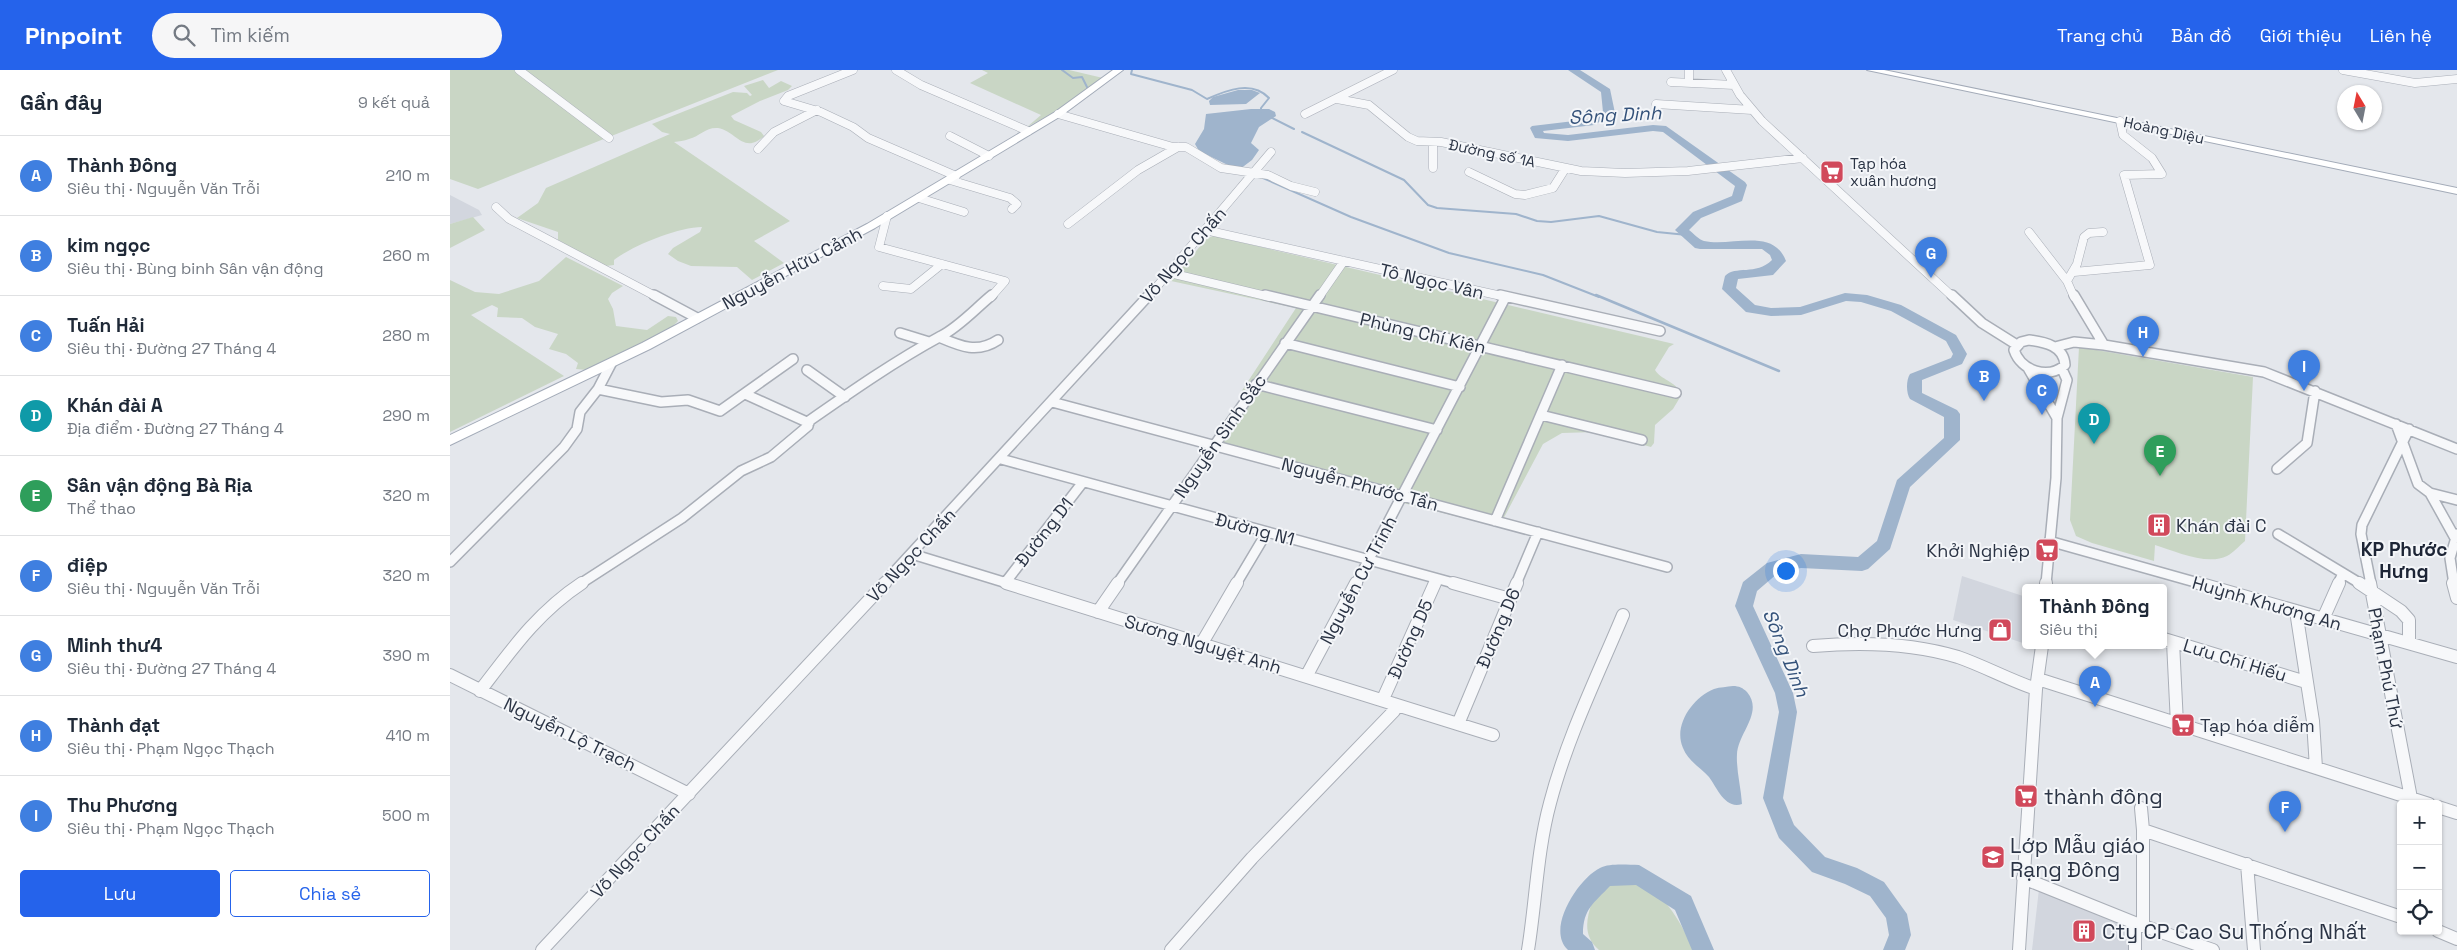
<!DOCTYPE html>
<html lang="vi">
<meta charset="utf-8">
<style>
body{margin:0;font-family:"Space Grotesk",sans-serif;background:#f6f6f7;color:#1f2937}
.controls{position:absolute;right:15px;bottom:15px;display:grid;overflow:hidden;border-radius:5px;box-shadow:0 1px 4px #0004}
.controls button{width:45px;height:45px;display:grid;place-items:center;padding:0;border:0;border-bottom:1px solid #e0e1e3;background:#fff;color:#1f2937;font:25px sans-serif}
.compass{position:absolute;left:1887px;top:15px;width:45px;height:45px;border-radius:50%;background:#fff;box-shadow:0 1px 4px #0004;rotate:350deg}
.you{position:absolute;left:1335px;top:500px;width:18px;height:18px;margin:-12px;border:4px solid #fff;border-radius:50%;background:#1a73e8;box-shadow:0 0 0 8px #1a73e833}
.badge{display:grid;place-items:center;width:32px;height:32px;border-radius:50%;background:#2563eb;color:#fff;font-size:16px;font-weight:700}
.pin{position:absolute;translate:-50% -41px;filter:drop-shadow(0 1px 2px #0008)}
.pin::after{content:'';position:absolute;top:26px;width:18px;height:15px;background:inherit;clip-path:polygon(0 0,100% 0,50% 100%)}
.popup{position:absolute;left:1572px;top:514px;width:145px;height:65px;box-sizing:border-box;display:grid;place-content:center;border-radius:5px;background:#fff;filter:drop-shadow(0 1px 4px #0005);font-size:16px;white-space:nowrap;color:#747a83}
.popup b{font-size:19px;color:#1f2937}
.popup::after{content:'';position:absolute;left:50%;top:100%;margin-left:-10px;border:10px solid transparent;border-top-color:#fff}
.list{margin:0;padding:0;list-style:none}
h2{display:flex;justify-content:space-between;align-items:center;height:65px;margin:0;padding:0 20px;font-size:21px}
h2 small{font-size:16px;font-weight:400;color:#747a83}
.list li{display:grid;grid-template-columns:32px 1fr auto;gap:15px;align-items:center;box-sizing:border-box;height:80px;padding:0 20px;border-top:1px solid #e0e1e3}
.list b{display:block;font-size:19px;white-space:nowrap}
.list p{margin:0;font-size:16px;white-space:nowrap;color:#747a83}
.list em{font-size:16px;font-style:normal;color:#747a83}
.actions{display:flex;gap:10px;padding:15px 20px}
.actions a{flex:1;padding:11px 0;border:1px solid #2563eb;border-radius:5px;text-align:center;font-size:18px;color:#2563eb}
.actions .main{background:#2563eb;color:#fff}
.icon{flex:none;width:28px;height:28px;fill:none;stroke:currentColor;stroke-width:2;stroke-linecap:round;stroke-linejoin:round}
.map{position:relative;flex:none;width:2007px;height:880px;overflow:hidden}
header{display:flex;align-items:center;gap:30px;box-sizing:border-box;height:70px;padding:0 25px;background:#2563eb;color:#fff}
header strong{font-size:24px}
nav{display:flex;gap:28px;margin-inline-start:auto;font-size:18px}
.search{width:350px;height:45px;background:#f6f6f7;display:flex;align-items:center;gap:12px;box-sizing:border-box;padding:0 18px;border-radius:28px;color:#747a83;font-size:19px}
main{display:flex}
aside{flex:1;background:#fff}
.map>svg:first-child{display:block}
.built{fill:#d2d6de}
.green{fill:#c9d6c5}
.water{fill:#9fb4cc}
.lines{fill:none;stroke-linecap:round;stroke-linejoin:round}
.stream-far1{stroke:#9fb4cc;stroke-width:2}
.stream{stroke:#9fb4cc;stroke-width:2.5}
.river{fill:#9fb4cc;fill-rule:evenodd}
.minor-far2-casing{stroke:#a9aeb7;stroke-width:9}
.minor-far1-casing{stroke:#a9aeb7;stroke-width:12}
.minor-casing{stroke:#a9aeb7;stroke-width:14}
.major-casing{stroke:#a3abb8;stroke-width:2}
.minor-far2{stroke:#f7f8fa;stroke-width:8}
.minor-far1{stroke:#f7f8fa;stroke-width:9}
.minor{stroke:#f7f8fa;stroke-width:12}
.major{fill:#fff;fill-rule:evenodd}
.labels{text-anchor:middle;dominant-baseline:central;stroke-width:4;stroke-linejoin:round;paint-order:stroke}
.far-street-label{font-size:15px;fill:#2b3445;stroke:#f4f6f9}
.far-poi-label{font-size:15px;fill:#2b3445;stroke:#f4f6f9;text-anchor:start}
.street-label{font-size:18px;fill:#2b3445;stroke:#f4f6f9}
.poi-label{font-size:18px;fill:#2b3445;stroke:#f4f6f9;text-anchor:start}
.water-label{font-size:19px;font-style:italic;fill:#34527a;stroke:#f4f6f9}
.neighbourhood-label{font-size:19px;font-weight:bold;fill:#1d2536;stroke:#f4f6f9}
.near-poi-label{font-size:21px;fill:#2b3445;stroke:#f4f6f9;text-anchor:start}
</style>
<header>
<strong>Pinpoint</strong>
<div class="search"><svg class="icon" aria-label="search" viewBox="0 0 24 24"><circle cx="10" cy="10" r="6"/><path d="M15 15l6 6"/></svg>Tìm kiếm</div>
<nav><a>Trang chủ</a><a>Bản đồ</a><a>Giới thiệu</a><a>Liên hệ</a></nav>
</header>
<main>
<aside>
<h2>Gần đây<small>9 kết quả</small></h2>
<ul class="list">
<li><span class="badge" style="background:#3f7fe0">A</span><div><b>Thành Đông</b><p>Siêu thị · Nguyễn Văn Trỗi</p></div><em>210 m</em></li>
<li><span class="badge" style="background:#3f7fe0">B</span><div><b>kim ngọc</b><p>Siêu thị · Bùng binh Sân vận động</p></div><em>260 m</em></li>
<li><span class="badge" style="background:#3f7fe0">C</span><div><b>Tuấn Hải</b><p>Siêu thị · Đường 27 Tháng 4</p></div><em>280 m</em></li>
<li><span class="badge" style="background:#0f9aa8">D</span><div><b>Khán đài A</b><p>Địa điểm · Đường 27 Tháng 4</p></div><em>290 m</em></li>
<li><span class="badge" style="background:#2e9e5b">E</span><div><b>Sân vận động Bà Rịa</b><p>Thể thao</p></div><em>320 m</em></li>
<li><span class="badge" style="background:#3f7fe0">F</span><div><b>điệp</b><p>Siêu thị · Nguyễn Văn Trỗi</p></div><em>320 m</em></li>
<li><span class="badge" style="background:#3f7fe0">G</span><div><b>Minh thư4</b><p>Siêu thị · Đường 27 Tháng 4</p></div><em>390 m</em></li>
<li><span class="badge" style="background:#3f7fe0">H</span><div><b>Thành đạt</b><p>Siêu thị · Phạm Ngọc Thạch</p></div><em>410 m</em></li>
<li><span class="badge" style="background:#3f7fe0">I</span><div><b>Thu Phương</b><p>Siêu thị · Phạm Ngọc Thạch</p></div><em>500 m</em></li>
</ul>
<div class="actions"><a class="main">Lưu</a><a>Chia sẻ</a></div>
</aside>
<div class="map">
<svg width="2007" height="880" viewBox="0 0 2007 880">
<rect width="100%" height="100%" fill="#e4e7ec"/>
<path class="built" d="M0,125L29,140L32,145L0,154Z
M1512,506L1576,527V574L1503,550Z
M1589,819L1679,854L1678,880H1582Z"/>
<path class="green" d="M0,0H328L28,119L0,109Z
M532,0H619L653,8L623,32L577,57L591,45L520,13L538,3Z
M313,10L319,18L331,11L342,16L338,20L310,31L281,46L284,50L311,62L314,66C294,85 286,61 268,58C256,57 250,66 239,69C234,71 229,71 224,72L340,151L304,171L334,193L302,210L287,197L241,196L228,191L218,184L223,178L250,162L252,157C228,157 182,176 164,190V195L156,196L108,170V162L67,148L88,133L96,118L220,64L212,62L202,54L283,22L297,23L300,26L302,25L294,16Z
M23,147L35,160L0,178V154Z
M764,166L1224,274L1219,277L1205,300C1211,310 1224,310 1232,324L1223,339L1205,355L1204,373L1201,377L1146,362L1112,363L1093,374L1049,457L953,433L944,419L772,373L804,329L789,325L846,238L721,211L757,168Z
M116,187L173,216L162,223L158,229L163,239L166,256L197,260L218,246L226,247L228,251L221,258L137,300L126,299L128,293L116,284L99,279L108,264L85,257L72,248L47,247L48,238L42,235L21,245L114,306L0,362V210L25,222L49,224L89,211Z
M1629,277L1803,307L1795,471C1789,476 1783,483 1777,486C1757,496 1725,481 1705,475L1704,491L1642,473L1626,466L1620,450Z
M1178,808C1213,817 1229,850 1244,880H1149C1133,866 1136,850 1142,832C1145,826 1146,819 1151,815C1159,809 1169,808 1178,808Z"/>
<path class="water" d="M788,20H802L810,23L796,34L760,35L759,31L763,27Z
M801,39H819L825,42L826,46L809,57L801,73L809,80L802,90L790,99L784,98L749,81L745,74L754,59L756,44Z
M1283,616C1289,616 1293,618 1297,622C1314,642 1288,663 1287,684C1286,700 1291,717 1292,734C1275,740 1266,716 1259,707C1250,697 1238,691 1233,678C1223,656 1242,628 1264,619C1270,617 1277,617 1283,616Z"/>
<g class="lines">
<path class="stream-far1" d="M612,0L623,8L632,7L639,21
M682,0L681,4L742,20L757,29C777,20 802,10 819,28L811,38V42
M820,47L844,59
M852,62L954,110L978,135L987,138L1066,144L1087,151L1101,152L1149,146L1207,162L1237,165
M813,108L901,147L999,183L1093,205L1149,227"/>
<path class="stream" d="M1146,225L1329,301"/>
<path class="river" d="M1118,0H1130L1160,19L1165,43L1144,55L1093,61L1094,63L1118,65L1203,55L1216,56L1295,112L1297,115L1292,131L1251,148L1239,160C1243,163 1249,170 1254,171C1282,177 1323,157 1336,191L1323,205L1288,209L1286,218L1305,235L1321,238L1350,237L1395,223L1417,225L1451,235L1506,265L1517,284L1512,294L1472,310V323L1507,340L1510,344V370L1460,417L1440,479L1418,499L1412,501L1351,498L1328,503L1307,521L1303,536L1343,623L1347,642L1333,728L1344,755L1375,787L1407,798L1434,812L1457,844L1461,865L1455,880H1433L1439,865L1436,848L1420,826L1395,814L1362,802L1329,768L1326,761L1313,728L1329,642L1325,623L1285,536L1293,512L1317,493L1351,484L1408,487L1427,471L1447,410L1494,368V347L1460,329C1456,323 1456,310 1460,304L1501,288L1503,284L1496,271L1441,241L1411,232L1396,231L1351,245L1321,246L1296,242L1272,219L1275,206C1285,195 1306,206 1322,190L1320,185L1312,179H1250L1245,178L1225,160L1243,142L1282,126L1285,116L1213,62L1203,61L1118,71L1085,68L1080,58L1082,56L1141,49L1153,42L1151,22Z
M1189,795L1241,826L1264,880H1242L1225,840L1186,815L1160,816C1144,833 1133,839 1133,864L1142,872L1145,880H1118C1095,859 1129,808 1150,798C1160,793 1177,795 1189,795Z"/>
<g class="minor-far2-casing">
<path id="minor-far2" d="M69,0L159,68
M403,0L338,26L334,31L371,42L403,57L418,68L506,106
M446,0L471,15L578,61
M1239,0V13
M1276,0L1290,25L1312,51L1503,227
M1893,0L1965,13L2007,9
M1221,12L1284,15
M887,29L919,35L958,67L967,71L991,72L1131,101L1175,103L1238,101L1353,88
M1206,34L1302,40
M608,44L723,77H736L771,98L818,105L841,116L865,122
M855,44L943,0
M500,66L539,86
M983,72V98
M308,79L324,62L367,40
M1019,102L1065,124L1075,125L1103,118L1115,99
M500,110L560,128L567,134L562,139
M469,128L514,142
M46,137L59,149L207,227
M437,146L429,177L555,211L541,227
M618,154L688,100L728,77
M755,160L1056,227
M1579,162L1617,211
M1624,202L1700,195L1674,105L1712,104L1702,88L1673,65L1670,51
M720,203L820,227
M433,216L461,219L492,194
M698,227L821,82
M869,227L894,191
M1624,227L1617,211L1627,194L1634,167L1639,163L1653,162"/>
</g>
<g class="minor-far1-casing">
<path id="minor-far1" d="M204,225L247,248
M815,225L1226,323
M1050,225L1210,261
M1502,225L1532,253L1567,275
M1624,225L1654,275
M450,263L479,272
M489,267C510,276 527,284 548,270
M1579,270C1595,272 1614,276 1615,295C1598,310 1571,301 1564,280L1571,272Z
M835,273L1010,317
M1605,277L1624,272L1654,275L1814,302L2007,379
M1578,298L1607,348
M357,300L395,327
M806,314L987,360
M148,319L211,332L238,330L270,341L343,289
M295,324L359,353
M602,332L1217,497
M1091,345L1192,370
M1946,354L1968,414L1980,423L2005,468
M551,389L1007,514
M1827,399L1857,373L1865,321
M1980,423L2007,430
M1045,451L1112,295
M1828,464L1911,514
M1599,471L1752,514
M462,484L560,514
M0,492L114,377L127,359L130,342L148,319L161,294
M555,513L633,412
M130,514L232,448L291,401L321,387L358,356L359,351C402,321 445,291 491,266C509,257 526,238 542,225
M433,514L699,225
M667,514L870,225
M786,514L817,462
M906,514L1055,228
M985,514L987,509
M1066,514L1088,462
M1596,514L1606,408L1607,348L1617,310L1612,299
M1888,514L1893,503
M1921,514L1911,464L1912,455L1959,359
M2004,514L2000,488L2007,464"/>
</g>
<g class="minor-casing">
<path id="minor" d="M556,513L1043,665
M1003,513L1060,529
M1748,513L2007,587
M1909,513L1951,541L1959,550V573
M1920,513L1961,728
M2003,513L2007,528
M1596,518V513
M1846,541L1863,651L1866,698
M648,542L668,513
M1873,549L1889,513
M1714,569L1856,612
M1723,572L1727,654
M752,573L787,513
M1363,576C1410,572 1462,573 1508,587C1534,596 1559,610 1586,619
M0,605L239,724
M857,605L906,513
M1588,609L1979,734
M30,621C62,579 88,542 132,513
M933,629L985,513
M1008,654L1067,513
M1988,737L2007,743
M1691,738L1693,760L1951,847
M1693,760V855
M1797,794L1804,880
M1573,808L1685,853L1763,880
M1685,853V880
M1988,861L2007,869
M92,880L435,513
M721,880L802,788L944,641
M1078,880C1086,831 1087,781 1100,733C1117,668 1147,607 1173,545
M1569,880L1586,619L1592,576"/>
</g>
<g class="major-casing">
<path id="major" d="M663,0H673L611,46L425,158L200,279L0,375V365L192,273L417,154L605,42Z
M1417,0H1434L2007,118V124Z"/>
</g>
<use href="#minor-far2" class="minor-far2"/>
<use href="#minor-far1" class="minor-far1"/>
<use href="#minor" class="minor"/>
<use href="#major" class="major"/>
</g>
<defs>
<g id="supermarket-square" transform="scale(1.25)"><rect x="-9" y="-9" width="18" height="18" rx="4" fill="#d1495b" stroke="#f4f6f9"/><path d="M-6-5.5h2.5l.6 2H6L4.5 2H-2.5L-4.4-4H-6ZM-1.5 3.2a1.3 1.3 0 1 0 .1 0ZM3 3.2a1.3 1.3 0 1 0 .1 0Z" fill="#fff"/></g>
<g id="building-square" transform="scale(1.25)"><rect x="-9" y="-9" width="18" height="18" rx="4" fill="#d1495b" stroke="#f4f6f9"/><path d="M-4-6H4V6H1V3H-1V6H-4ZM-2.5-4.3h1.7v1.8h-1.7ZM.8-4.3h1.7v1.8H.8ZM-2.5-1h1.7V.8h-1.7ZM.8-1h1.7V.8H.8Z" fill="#fff"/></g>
<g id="shop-square" transform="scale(1.25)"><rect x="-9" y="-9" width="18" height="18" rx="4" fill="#d1495b" stroke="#f4f6f9"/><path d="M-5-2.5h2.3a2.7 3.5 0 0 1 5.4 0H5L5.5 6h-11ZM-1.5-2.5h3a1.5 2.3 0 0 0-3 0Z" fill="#fff"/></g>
<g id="school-square" transform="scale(1.25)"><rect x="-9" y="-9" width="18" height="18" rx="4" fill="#d1495b" stroke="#f4f6f9"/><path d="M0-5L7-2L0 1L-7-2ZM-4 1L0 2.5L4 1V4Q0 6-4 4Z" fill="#fff"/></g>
</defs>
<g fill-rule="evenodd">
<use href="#supermarket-square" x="1382" y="102"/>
<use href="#building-square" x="1709" y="455"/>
<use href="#supermarket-square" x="1597" y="480"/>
<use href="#shop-square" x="1550" y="560"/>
<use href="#supermarket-square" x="1733" y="655"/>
<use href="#supermarket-square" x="1576" y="726"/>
<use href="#school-square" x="1543" y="787"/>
<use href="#building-square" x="1634" y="861"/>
</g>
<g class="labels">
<g class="far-street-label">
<text transform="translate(1714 60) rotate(12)">Hoàng Diệu</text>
<text transform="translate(1042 83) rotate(12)">Đường số 1A</text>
</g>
<g class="far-poi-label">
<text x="1400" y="93">Tạp hóa<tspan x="1400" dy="17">xuân hương</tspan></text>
</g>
<g class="street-label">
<text transform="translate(733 185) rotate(-49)">Võ Ngọc Chấn</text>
<text transform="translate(342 198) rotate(-28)">Nguyễn Hữu Cảnh</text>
<text transform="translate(982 211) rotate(13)">Tô Ngọc Vân</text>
<text transform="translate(973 263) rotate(13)">Phùng Chí Kiên</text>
<text transform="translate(770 366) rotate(-55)">Nguyễn Sinh Sắc</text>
<text transform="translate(910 414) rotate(15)">Nguyễn Phước Tần</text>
<text transform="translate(805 459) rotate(15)">Đường N1</text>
<text transform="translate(594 462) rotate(-52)">Đường D1</text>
<text transform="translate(461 485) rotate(-47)">Võ Ngọc Chấn</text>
<text transform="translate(908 510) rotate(-62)">Nguyễn Cư Trinh</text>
<text transform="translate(1817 533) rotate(16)">Huỳnh Khương An</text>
<text transform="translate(1048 558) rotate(-67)">Đường D6</text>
<text transform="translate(960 569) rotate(-66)">Đường D5</text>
<text transform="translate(753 574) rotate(17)">Sương Nguyệt Anh</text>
<text transform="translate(1785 590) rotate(17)">Lưu Chí Hiếu</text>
<text transform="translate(1936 598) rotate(79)">Phạm Phú Thứ</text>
<text transform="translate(120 664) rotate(26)">Nguyễn Lộ Trạch</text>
<text transform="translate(185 781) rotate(-47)">Võ Ngọc Chấn</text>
</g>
<g class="poi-label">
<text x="1726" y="455">Khán đài C</text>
<text x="1580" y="480" text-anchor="end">Khởi Nghiệp</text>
<text x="1532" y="560" text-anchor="end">Chợ Phước Hưng</text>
<text x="1750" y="655">Tạp hóa diễm</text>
</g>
<g class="water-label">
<text transform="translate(1165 45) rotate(-3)">Sông Dinh</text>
<text transform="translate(1336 583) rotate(68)">Sông Dinh</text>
</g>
<g class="neighbourhood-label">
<text x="1954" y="479">KP Phước<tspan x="1954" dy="22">Hưng</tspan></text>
</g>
<g class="near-poi-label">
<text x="1594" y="726">thành đông</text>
<text x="1560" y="775">Lớp Mẫu giáo<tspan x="1560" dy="24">Rạng Đông</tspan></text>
<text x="1652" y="861">Cty CP Cao Su Thống Nhất</text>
</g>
</g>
</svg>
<div class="controls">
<button>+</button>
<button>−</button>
<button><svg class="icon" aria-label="locate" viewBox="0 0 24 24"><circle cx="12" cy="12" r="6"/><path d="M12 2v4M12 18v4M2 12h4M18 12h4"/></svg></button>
</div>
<svg class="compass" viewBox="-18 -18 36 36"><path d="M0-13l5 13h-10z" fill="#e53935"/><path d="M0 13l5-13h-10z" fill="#747a83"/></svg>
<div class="you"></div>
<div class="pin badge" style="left:1645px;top:637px;background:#3f7fe0">A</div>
<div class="popup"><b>Thành Đông</b>Siêu thị</div>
<div class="pin badge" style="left:1534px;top:331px;background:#3f7fe0">B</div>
<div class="pin badge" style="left:1592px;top:345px;background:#3f7fe0">C</div>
<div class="pin badge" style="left:1644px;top:374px;background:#0f9aa8">D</div>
<div class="pin badge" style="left:1710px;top:406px;background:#2e9e5b">E</div>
<div class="pin badge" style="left:1835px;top:762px;background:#3f7fe0">F</div>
<div class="pin badge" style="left:1481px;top:208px;background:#3f7fe0">G</div>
<div class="pin badge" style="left:1693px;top:287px;background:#3f7fe0">H</div>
<div class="pin badge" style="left:1854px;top:321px;background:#3f7fe0">I</div>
</div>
</main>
